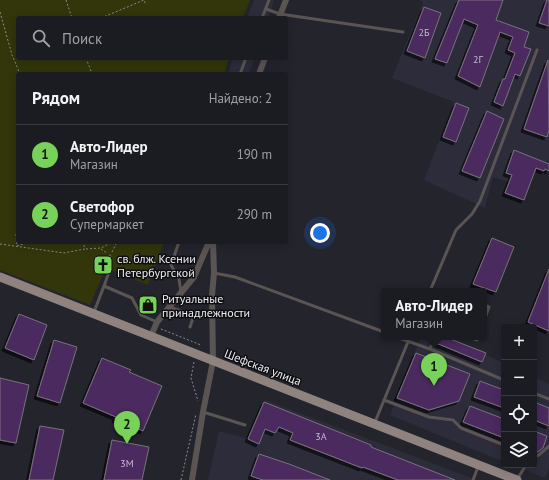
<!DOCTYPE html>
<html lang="ru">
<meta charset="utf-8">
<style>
body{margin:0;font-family:"PT Sans",sans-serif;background:#28282f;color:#f1f3f6}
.controls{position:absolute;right:12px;bottom:12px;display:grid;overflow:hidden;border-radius:4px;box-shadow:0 2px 10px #0003}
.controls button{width:36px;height:36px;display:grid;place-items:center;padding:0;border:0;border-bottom:1px solid #393940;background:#1b1b22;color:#f1f3f6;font:20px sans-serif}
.you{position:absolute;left:320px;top:233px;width:14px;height:14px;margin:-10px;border:3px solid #fff;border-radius:50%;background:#1a73e8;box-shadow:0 0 0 6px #1a73e833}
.badge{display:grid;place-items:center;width:26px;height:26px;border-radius:50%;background:#78d158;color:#111;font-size:13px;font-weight:700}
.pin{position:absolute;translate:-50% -33px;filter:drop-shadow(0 1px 2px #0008)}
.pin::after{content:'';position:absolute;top:21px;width:14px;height:12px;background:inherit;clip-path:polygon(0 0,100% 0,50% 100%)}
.popup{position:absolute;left:381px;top:288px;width:106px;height:52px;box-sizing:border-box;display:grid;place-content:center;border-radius:4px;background:#1b1b22;filter:drop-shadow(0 1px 3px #0005);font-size:13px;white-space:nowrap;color:#a0a1a5}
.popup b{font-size:15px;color:#f1f3f6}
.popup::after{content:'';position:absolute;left:50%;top:100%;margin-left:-8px;border:8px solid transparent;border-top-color:#1b1b22}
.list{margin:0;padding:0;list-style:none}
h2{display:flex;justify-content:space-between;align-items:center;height:52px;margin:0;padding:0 16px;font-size:17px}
h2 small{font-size:13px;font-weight:400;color:#a0a1a5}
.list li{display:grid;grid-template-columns:26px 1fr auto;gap:12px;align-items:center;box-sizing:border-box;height:60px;padding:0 16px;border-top:1px solid #393940}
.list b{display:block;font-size:15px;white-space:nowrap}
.list p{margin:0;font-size:13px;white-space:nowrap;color:#a0a1a5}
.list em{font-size:13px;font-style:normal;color:#a0a1a5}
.icon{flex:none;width:22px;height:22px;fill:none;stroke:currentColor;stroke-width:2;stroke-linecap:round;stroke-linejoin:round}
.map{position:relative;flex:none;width:549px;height:480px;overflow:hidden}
.search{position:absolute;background:#1b1b22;box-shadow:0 2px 10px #0003;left:16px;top:16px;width:272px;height:44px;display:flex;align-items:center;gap:10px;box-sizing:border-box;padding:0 14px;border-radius:4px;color:#a0a1a5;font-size:15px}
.panel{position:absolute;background:#1b1b22;box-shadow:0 2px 10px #0003;left:16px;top:72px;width:272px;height:172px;border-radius:4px}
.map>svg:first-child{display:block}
.built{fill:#2c2c3b}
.green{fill:#32360a}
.building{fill:#4c295e;stroke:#78727c;filter:url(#shadow)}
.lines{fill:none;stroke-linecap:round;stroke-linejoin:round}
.path{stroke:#8a8a92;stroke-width:1;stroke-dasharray:2 2;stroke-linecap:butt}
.service{stroke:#5a5553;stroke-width:3}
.minor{stroke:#5a5553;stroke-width:6}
.primary{stroke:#8e837f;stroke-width:9}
.labels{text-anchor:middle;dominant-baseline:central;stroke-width:3;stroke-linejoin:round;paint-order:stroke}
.number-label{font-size:10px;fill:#c4bbcd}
.poi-label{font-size:12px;fill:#ececf2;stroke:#0e0e12;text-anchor:start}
.street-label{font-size:12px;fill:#ececf2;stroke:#0e0e12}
</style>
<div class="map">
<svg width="549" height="480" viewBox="0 0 549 480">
<defs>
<filter id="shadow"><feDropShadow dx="-3" dy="3" stdDeviation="0" flood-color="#0009"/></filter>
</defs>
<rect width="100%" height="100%" fill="#24242d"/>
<path class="built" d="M254,0H274L268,18H247Z
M420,0H549V170L534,167L525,187L493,177L485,208L424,180L454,102L392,78L423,2Z
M233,58H254L249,74H228Z
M421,337H447L504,363V462L390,415Z
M534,377L549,384V468L545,478L513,465H534Z
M265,400L477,480H208L219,431L249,439Z"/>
<path class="green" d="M0,0H250L243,18H18V58H229L224,74H18V242H164L148,285L106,268L90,305L0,270Z"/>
<path class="building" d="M459,0H503L496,20L529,32L524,47L531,49L520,76L515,74L503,106L494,102L503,79H505L515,53L508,50L513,37L500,32L480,87L458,76L478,25L464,19L447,63L435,59Z
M547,0H549V26L539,23Z
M424,7L441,13L425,58L407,51Z
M548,60L549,130L547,137L524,129Z
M456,103L469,108L456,142L443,137Z
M487,111L504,119L480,178L462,171Z
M514,150L549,164V171L545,169L544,171L536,168L524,200L505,193L512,175L506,173Z
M492,238L514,247L496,292L473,284Z
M549,269V331L528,322Z
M19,314L47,325L34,360L5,348Z
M438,337H445L486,353L482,362L436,343Z
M54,340L77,347L60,403L37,396Z
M416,353L470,374L459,401L429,410L397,398Z
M102,358L131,370L129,372L162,386L143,431L115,419L116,417L83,403Z
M0,378L29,385L16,443L0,440Z
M480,381L504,390V408L474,397Z
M264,402L371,445V447L455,480H398L363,467L362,468L290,440L293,433L279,427L275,433L265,429L259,444L248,439Z
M534,402L549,408V426L534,420Z
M470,406L504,419V438L463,422Z
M40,426L64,430L53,480H29Z
M534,431L547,436L543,448L538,452L534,450Z
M112,440L149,447L142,480H104Z
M259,454L289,464L330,480H263L251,476Z"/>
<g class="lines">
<path class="path" d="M66,0L72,18
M0,12L12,55L20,74
M101,18L144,0L146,5
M86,58L92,74
M16,234L17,246L30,242
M0,244L64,253L85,249L83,242
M86,249L101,248L113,242
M101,249L107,253
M112,252L117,242
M161,329L201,345
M194,362L191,378L198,401
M181,480L196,414"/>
<path class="service" d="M266,9L280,14L403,32
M262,18L269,0
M240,74L246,58
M179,242L171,265L179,279L181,292
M110,256L108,275L104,286L132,298L141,315L157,322
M214,273L235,277L384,332
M430,291L456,230L472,214L480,201L537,50
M484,305L489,307L484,321
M169,307L194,315L190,327
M94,312L104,286
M213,315H227
M396,337L430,349L504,380
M469,337L477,340L478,337
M430,349L435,337
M534,393L549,399
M384,400L429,417L453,420L461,428L504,445
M203,412L245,425
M375,422L410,337
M534,456L539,455L549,446
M518,478L526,465
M473,480L478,467"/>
<path class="minor" d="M279,18L286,0
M259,74L265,58
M151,336L157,322L194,277L209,242
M192,480L203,412L213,361L212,295L214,273L213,242"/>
<path class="primary" d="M0,277L517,480"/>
</g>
<defs>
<g id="church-square" transform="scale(1)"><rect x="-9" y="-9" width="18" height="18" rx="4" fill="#78d158" stroke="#0e0e12"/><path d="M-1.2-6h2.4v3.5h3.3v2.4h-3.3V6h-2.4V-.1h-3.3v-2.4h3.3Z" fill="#111"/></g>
<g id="shop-square" transform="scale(1)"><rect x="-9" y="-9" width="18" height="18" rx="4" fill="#78d158" stroke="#0e0e12"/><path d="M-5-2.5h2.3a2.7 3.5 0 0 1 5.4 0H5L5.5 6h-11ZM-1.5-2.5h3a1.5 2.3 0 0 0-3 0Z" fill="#111"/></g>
</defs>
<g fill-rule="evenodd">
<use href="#church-square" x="103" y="265"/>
<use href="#shop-square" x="148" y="305"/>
</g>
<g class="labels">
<g class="number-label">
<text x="424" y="32">2Б</text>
<text x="478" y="59">2Г</text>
<text x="321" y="436">3А</text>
<text x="127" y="463">3М</text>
</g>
<g class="poi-label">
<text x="117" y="258">св. блж. Ксении<tspan x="117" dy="14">Петербургской</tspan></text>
<text x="162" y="298">Ритуальные<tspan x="162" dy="14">принадлежности</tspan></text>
</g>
<g class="street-label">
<text transform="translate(263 367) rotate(21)">Шефская улица</text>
</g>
</g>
</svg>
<div class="controls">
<button>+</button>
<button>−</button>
<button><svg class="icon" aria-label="locate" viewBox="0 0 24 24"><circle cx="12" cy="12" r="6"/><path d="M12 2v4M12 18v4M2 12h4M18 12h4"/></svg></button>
<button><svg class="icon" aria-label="layers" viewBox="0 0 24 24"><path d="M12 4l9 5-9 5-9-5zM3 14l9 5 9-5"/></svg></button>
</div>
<div class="you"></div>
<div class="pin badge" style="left:434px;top:386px">1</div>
<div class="popup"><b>Авто-Лидер</b>Магазин</div>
<div class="pin badge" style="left:127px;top:444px">2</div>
<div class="search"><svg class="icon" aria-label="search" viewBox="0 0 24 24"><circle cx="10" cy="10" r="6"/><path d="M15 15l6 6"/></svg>Поиск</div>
<section class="panel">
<h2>Рядом<small>Найдено: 2</small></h2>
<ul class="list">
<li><span class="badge">1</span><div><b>Авто-Лидер</b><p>Магазин</p></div><em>190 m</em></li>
<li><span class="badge">2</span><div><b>Светофор</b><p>Супермаркет</p></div><em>290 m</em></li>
</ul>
</section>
</div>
